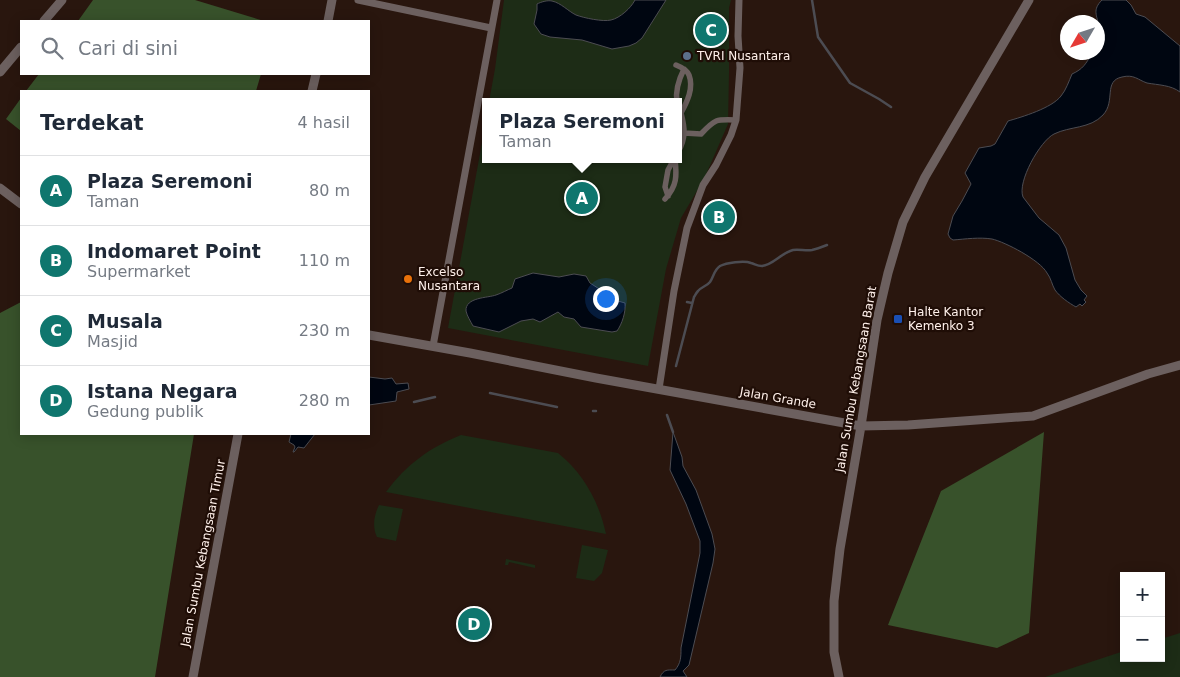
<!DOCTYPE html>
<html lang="id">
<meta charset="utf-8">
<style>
body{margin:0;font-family:"DejaVu Sans",sans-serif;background:#f2f2f3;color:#1f2937}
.controls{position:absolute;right:15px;bottom:15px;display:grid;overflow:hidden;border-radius:0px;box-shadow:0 2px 12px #0003}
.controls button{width:45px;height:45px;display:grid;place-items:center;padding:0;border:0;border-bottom:1px solid #e0e1e3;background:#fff;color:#1f2937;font:25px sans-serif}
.compass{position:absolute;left:1060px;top:15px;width:45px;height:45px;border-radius:50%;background:#fff;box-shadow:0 2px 12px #0003;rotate:231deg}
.you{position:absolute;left:605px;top:298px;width:18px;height:18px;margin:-12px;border:4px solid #fff;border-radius:50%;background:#1a73e8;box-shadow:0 0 0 8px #1a73e833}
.badge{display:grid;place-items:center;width:32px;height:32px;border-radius:50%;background:#0f766e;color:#fff;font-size:16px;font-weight:700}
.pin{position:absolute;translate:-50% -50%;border:2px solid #fff;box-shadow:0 1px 5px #0006}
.popup{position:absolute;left:482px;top:98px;width:200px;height:65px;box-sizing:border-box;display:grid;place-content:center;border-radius:0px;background:#fff;filter:drop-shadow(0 1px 4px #0005);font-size:16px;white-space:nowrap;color:#747a83}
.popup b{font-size:19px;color:#1f2937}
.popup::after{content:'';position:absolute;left:50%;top:100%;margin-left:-10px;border:10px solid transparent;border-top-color:#fff}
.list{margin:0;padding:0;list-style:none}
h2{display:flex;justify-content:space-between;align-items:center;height:65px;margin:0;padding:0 20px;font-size:21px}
h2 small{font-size:16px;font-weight:400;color:#747a83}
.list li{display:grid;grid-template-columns:32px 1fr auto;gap:15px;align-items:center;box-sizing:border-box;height:70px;padding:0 20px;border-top:1px solid #e0e1e3}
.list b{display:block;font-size:19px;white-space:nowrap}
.list p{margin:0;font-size:16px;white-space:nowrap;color:#747a83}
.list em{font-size:16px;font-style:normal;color:#747a83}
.icon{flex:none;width:28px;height:28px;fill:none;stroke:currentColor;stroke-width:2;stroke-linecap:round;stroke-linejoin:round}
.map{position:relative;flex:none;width:1180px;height:677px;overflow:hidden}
.search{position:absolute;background:#fff;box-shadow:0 2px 12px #0003;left:20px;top:20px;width:350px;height:55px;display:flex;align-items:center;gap:12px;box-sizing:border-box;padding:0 18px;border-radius:0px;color:#747a83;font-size:19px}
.panel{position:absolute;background:#fff;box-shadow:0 2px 12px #0003;left:20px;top:90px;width:350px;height:345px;border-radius:0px}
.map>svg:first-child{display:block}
.green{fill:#1d2c16}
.forest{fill:#38522b}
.water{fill:#000611;stroke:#4c4c52}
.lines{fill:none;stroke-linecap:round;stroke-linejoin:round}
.stream{stroke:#4c4c52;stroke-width:2.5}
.pedestrian{stroke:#6c605f;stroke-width:5.5}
.minor{stroke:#6c605f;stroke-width:7}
.tertiary{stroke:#6c605f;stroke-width:9}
.service-dot{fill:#5c6f8a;stroke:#1f0d06;stroke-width:2}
.food-dot{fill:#e8710a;stroke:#1f0d06;stroke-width:2}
.transit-dot{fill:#1a4fb4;stroke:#1f0d06;stroke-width:2}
.labels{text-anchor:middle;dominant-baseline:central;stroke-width:4.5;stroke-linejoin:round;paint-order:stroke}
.poi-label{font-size:12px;fill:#fff1eb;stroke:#1f0d06;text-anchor:start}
.street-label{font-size:12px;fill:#fff1eb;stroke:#1f0d06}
</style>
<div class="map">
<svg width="1180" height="677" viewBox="0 0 1180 677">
<rect width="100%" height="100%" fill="#29160e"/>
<path class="green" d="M504,0H731L729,8V73L728,124L704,179L681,218L666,269L648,366L448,328L486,121V159H678V102H489L495,69Z
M461,435L558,453C584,474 599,502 606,534L386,492C407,464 429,448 461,435Z
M379,505L403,509L396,541L377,537C372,527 374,515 379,505Z
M582,545L608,550L602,573L594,581L576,578Z
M506,559L535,565V568L509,562L508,565H505Z
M1180,633V677H1045L1124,651V658H1161V639Z"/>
<path class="forest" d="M93,0H195L264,21H78Z
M39,74H261L256,91H26Z
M21,98V131L6,119Z
M21,302V434H194L155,677H0V313Z
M1044,432L1029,633L997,648L888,625L941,491Z"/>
<path class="water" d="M635,0H666L642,38L636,43L629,46L612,49L582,40L550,37L541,34L534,24L537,10V4C541,2 547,0 552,1C561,3 568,11 576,15C584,18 603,22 611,20C620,18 631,8 635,0Z
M1102,0H1126L1131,5L1136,14L1145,17L1180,46V92C1171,85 1158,85 1147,83C1138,80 1134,74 1122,77C1103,81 1116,101 1103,115C1090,129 1070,126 1054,134C1040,141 1017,182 1023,197L1039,218L1059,235L1066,248L1075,280L1081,290L1087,296L1084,300L1086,302L1082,306L1080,304L1076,307C1069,303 1060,297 1055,290C1052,285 1051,278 1047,273C1040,260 1005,242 992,239C979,237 966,239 953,240L950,238L948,234L953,216L962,201L971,184L965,173L979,148L991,146L995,144L1008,121C1022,117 1052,108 1061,96C1066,90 1069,81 1072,74C1083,69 1086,64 1092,53L1098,52C1098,45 1099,33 1099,27C1097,15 1092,10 1102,0Z
M533,273L559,277L574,274L586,276L590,283L618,301L625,303C626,312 622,324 617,331L612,332L581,327L574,319L564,317L558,312L540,322L533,319L521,321L499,332L473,326C471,322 467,316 466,311C465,297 488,298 496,295C502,293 507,290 512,288L515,279Z
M369,377L385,379L392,378L396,384L408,383L409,389L397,392L396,401L369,405Z
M673,432L682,457L683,466L696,490L712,534L715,549L713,563L689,665L683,671L687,677H660C664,669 667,670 675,670C681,663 681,657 681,648L700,553V541L686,504L670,470Z
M291,434H315L304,448L298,447L294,452H293L295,447L294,445L289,442Z"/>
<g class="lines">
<path class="stream" d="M812,0L818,37L850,83L879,99L891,107
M687,302L692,303
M676,366L694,297C695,296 696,293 698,291C701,287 707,286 710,282C714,276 714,270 720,266C726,263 744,260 751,263C755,264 757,266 762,266C773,265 781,253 793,250C799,249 806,251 812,250C817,249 822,247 827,245
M490,393L557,407
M414,402L435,397
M593,411H596
M667,415L673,432"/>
<path class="pedestrian" d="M676,65C681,67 687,70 689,75C694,88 687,102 681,113C685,128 686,139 678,152
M677,102C675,90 679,79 684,69
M684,133L701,134C715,119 716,119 736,120
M668,196L665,187L668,170L674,159
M665,199C677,186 677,176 675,159"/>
<path class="minor" d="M358,0L491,28
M433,346L497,0
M659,389L674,291L687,228L703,185L716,165L731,135L736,120L740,68L738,36L739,0"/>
<path class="tertiary" d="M44,21L62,0
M328,21L332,0
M0,72L21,47
M312,91L316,74
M0,188L21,204
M369,335L470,353L596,378L861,426L908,425L1033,416L1148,374L1180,365
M193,677L238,434
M839,677L834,652V601L840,549L861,426L877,320L888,273L903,222L925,177L1029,0"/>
</g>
<circle class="service-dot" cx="687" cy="56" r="5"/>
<circle class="food-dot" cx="408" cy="279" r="5"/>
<rect class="transit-dot" x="893" y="314" width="10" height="10" rx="2.5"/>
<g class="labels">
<g class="poi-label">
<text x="697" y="56">TVRI Nusantara</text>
<text x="418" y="272">Excelso<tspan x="418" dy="14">Nusantara</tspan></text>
<text x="908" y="312">Halte Kantor<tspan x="908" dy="14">Kemenko 3</tspan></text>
</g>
<g class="street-label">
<text transform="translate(856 379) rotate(-80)">Jalan Sumbu Kebangsaan Barat</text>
<text transform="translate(778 398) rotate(10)">Jalan Grande</text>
<text transform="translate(203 553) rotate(-79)">Jalan Sumbu Kebangsaan Timur</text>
</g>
</g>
</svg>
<div class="controls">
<button>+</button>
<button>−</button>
</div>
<svg class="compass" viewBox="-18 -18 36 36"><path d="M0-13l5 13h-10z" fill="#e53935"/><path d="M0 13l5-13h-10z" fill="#747a83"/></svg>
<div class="you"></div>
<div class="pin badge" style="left:582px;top:198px">A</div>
<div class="popup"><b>Plaza Seremoni</b>Taman</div>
<div class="pin badge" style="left:719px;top:217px">B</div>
<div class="pin badge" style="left:711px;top:30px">C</div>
<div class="pin badge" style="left:474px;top:624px">D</div>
<div class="search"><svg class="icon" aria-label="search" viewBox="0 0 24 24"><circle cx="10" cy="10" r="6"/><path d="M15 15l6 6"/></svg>Cari di sini</div>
<section class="panel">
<h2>Terdekat<small>4 hasil</small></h2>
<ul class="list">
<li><span class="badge">A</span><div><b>Plaza Seremoni</b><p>Taman</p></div><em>80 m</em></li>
<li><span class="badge">B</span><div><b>Indomaret Point</b><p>Supermarket</p></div><em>110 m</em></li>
<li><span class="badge">C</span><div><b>Musala</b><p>Masjid</p></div><em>230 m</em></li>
<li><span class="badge">D</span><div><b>Istana Negara</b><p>Gedung publik</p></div><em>280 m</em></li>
</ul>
</section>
</div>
